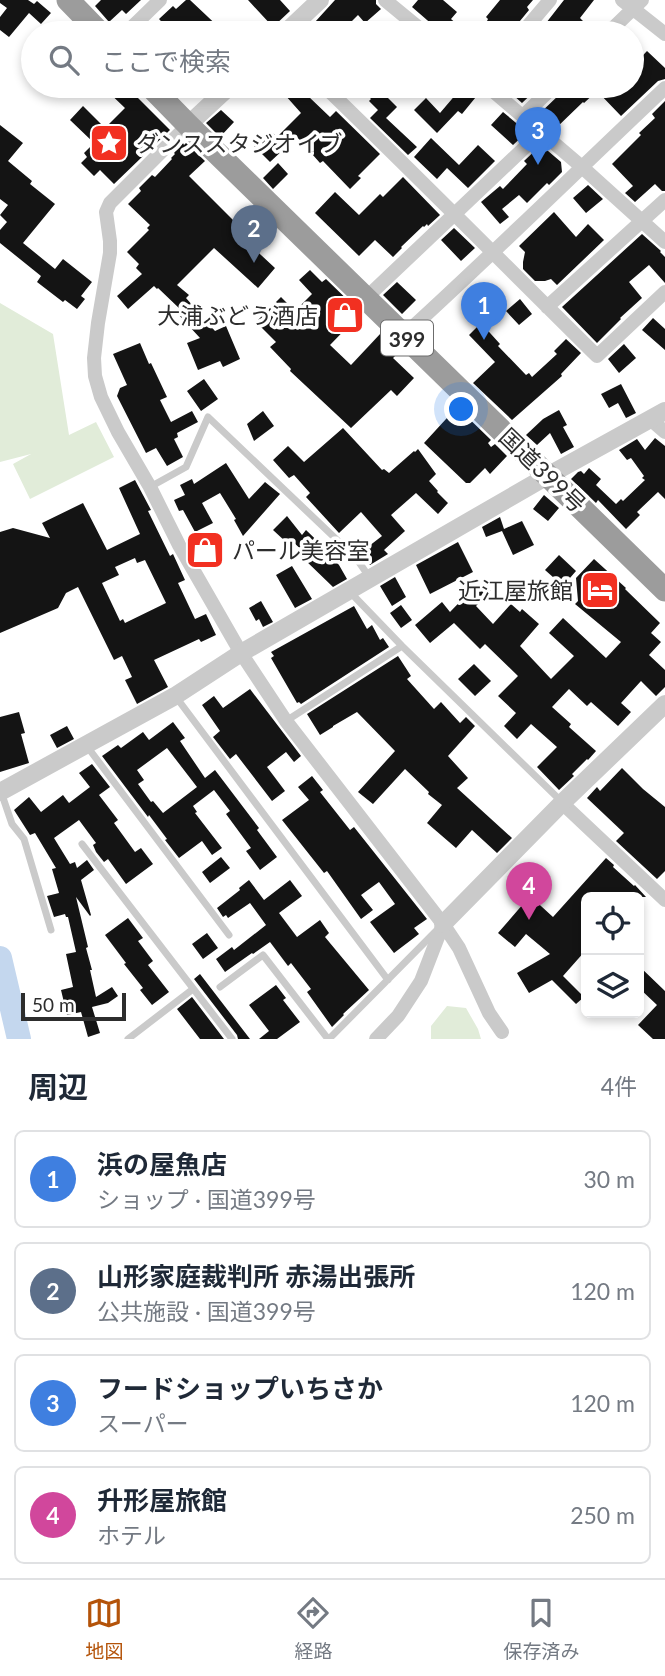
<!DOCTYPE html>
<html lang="ja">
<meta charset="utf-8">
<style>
body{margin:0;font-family:Lato,"Noto Sans JP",sans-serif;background:#f6f6f7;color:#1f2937}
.controls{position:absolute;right:21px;bottom:21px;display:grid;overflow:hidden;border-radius:10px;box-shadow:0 4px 10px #0003}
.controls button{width:63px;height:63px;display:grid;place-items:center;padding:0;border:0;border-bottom:2px solid #e0e1e3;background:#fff;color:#1f2937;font:35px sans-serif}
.scale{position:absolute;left:21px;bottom:18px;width:105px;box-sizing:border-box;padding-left:7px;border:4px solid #2d2d2d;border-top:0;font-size:19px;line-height:24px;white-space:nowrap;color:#2d2d2d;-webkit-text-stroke:5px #fff;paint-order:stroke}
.you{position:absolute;left:462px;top:410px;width:24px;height:24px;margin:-18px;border:5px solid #fff;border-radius:50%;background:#1a73e8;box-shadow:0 0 0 10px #1a73e833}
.badge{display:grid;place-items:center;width:46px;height:46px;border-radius:50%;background:#b45309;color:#fff;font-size:23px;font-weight:700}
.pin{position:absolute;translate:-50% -58px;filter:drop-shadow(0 2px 4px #0008)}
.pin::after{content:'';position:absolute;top:37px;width:24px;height:21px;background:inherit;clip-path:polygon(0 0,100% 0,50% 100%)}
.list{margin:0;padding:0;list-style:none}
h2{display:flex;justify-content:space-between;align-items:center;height:91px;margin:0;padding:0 28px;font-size:30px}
h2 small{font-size:23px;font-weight:400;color:#747a83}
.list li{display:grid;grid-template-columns:46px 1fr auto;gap:21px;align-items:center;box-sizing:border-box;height:98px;margin:0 14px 14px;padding:0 14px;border:2px solid #e0e1e3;border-radius:10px}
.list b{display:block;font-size:26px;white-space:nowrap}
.list p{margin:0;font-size:23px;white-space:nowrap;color:#747a83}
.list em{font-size:23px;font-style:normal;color:#747a83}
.icon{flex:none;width:38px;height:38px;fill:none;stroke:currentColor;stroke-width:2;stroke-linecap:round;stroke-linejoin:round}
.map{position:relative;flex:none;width:665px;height:1039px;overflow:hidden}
.search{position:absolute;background:#fff;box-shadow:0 4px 10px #0003;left:21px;right:21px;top:21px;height:77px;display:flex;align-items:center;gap:18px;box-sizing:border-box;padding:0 24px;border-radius:38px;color:#747a83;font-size:26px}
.sheet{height:539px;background:#fff}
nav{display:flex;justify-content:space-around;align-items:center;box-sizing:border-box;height:98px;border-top:2px solid #e0e1e3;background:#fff;font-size:19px;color:#747a83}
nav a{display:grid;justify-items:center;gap:4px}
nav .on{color:#b45309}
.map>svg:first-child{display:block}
.green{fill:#e1ecd9}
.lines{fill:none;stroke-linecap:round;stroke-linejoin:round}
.river{stroke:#c4d7ee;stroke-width:24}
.building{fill:#141414;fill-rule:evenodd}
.service{stroke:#cacaca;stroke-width:7}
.minor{stroke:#cacaca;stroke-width:14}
.tertiary{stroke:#cacaca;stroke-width:18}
.trunk{stroke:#9c9c9c;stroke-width:23}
.labels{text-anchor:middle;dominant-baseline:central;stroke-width:7;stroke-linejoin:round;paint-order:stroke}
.shield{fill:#fff;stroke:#6c6c6c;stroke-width:2}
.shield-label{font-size:21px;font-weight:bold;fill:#2d2d2d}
.poi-label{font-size:23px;fill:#2d2d2d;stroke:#fff;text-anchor:start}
.street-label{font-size:23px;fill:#2d2d2d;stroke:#fff}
</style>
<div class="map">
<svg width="665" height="1039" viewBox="0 0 665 1039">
<rect width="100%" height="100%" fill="#fff"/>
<path class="green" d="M0,303L53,334L69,435L96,422L114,457L30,499L13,464L31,454L0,462Z
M447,1006L466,1008L478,1029L481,1039H431V1026Z"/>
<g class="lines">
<path class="river" d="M0,958L19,1039"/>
</g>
<path class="building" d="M0,0H28L34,4L37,1L51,13L41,24L29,13L9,37L0,30V17L7,8L0,3Z
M101,0H141L126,14L122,10L109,22L95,6Z
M186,0H190L225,33H172L159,19L173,6L176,9Z
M248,0H280L290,11L273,27Z
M335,0H376V4L381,9L365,23L358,15L340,33H305Z
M418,0H443L457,12L451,19L467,33H442L412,7Z
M500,0H533L527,7L529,10L515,27L513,33H481L488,19L486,17Z
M564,0H594L580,18L595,33H534L544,22L546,23Z
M647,51L665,68V79L658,81L621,116L597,91L584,103L583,102L554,130L537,116L561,93L563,86H632V67Z
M102,86H126L170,130L114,184L100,170L94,176L81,163L87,157L84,153L94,143L70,120L83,106L105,128L125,108Z
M296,86H315V90L308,96L330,117L336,111L380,154L358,176L361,178L350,189L323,161L320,163L297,137L270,162L254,146L271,131L277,137L301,113L285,95Z
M359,86H376L397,107L386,118L417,147L408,155L370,118L378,110L369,101L371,99Z
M448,86H478L480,92L462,114L458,111L437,133L414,110L426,98L440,113L457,93Z
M503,86H540L522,103Z
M665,101V191H662L655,184L635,202L625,193L633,186L612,164L641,135L639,133L655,118L652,114Z
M221,110L234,122L220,137L206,123Z
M503,112L527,132L513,145L491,125Z
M0,125L23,143L8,161L32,181L30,184L55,204L23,243L55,269L63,259L92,282L81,296L85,299L77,309L65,300L63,302L37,282L41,276L0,243V230L7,222L0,215L8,205L0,199Z
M431,138L459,165L478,145L495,161L468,188L447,168L437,179L414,157Z
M183,143L184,145L186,143L205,161L189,176L238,225L233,229L275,268L258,288L214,248L177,285L189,295L186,298L215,331L226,326L240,359L223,367L220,361L198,370L187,343L200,338L177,313L181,310L158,288L157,289L154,286L128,309L117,296L142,274L136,268L139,264L127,252L149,230L147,228L150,225L128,204L141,191L139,188L152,175L155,177L172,159L171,158L175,154L174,153Z
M541,145L561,162L562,172L549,185L547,183L527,203L519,195L502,209L509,217L500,224L481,202L500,186L503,189L527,164L524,161Z
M278,163L288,174L273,189L263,178Z
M403,177L440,215L428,226L427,224L424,227L423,226L401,247L402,248L393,257L375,240L359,256L315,213L335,192L359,215L380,194L383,197Z
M588,185L603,199L586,213L573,198Z
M554,212L576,237L588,224L604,240L557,285L551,279L545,281H535L523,269V262L525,252L519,246Z
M454,228L475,248L461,261L441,240Z
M642,234L661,251L660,252L665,257V283L649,265L629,282L642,298L620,318L621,319L597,343L562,307Z
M310,270L322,282L326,279L361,313L330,345L351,365L381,333L400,351L393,358L414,378L397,396L391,390L351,428L290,371L291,369L270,347L276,342L256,322L281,297L295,311L312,294L299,280Z
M397,282L416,300L402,314L383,295Z
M520,299L532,314L519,325L506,311Z
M653,318L665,329V350L642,330Z
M481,323L500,344L498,346L526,375L529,373L532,377L557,354L554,351L566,339L581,353L561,374L562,376L512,420L473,383L495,362L469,335Z
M140,343L149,364L151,363L167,397L160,400L171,422L192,411L198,422L177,433L178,437L174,439L183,457L167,466L156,448L146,453L117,396L120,388L127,385L113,354Z
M624,344L636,358L619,373L608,359Z
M204,379L218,399L201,411L187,391Z
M621,384L636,413L626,418L618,403L609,408L601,394Z
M457,407L491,440L488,443L491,447L495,444L507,456L490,474L485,468L470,483H466L424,443Z
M559,410L567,425L563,427L574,447L561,454L550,433L537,445L526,435L543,419Z
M263,411L274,426L254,441L247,424Z
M343,428L382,470L384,469L389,473L414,451L415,452L418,449L436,474L429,481L438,491L437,492L448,503L438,514L416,493L391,515L405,531L384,550L388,554L370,565L360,553L382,536L361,512L339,533L306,497L310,493L294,475L289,478L273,460L288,446L304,462Z
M655,438L665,446V499L658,492L637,512L640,515L626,529L598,500L596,503L571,479L578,472L581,471L584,474L589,468L601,479L596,485L616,504L621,499L623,501L645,480L642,478L644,476L631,458L627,460L619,450L637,439L645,450Z
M226,463L249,499L265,482L280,494L243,536L234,520L236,519L220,493L202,503L213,523L195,532L183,510L179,511L174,500L185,495L180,485L192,479L194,484Z
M135,480L151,510L148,511L170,556L173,554L185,580L178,583L195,619L206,614L216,635L201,642L199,639L154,660L168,687L137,704L125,680L132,677L122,656L114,660L78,587L66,593L58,608L0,633V532L13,528L50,538L42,523L83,503L107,550L140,534L119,488ZM135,558L137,563L145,560L166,603L125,623L123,619L120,621L102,583L119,575L115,567Z
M544,495L559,508L548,521L533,509Z
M287,516L302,535L306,530L335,558L347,579L333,587L304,559L308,556L290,539L286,542L273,530Z
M500,517L504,529L522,521L534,545L513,555L502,531L486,537L482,527Z
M206,537L216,555L202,562L192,544Z
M458,542L473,572L430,594L416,565Z
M559,555L576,571L563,586L545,570Z
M594,559L626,588L625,589L660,623L651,633L661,642L649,655L665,670V687L656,696L641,681L621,703L631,712L618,726L591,702L587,706L569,689L552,707L571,724L569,727L596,751L588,760L587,759L572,774L574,776L559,790L537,767L557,747L531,724L517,739L504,726L516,713L498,696L518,676L485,644L480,649L454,623L430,643L415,625L442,602L450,612L480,581L491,591L476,606L493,624L511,604L520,612L522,609L539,624L520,646L551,679L574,656L549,633L563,618L606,658L621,642L575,604L578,601L576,578Z
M292,566L312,599L295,608L276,575Z
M395,577L406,597L392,606L380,586Z
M261,601L273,622L263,627L259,619L256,621L249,608Z
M401,605L412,620L401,628L390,613Z
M354,606L367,629L372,625L380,640L383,638L389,647L301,704L299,702L297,703L271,658L274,656L271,652Z
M398,656L411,676L407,679L434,709L441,702L460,723L466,717L475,726L448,756L468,778L457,788L512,838L497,853L472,830L456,848L427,823L442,805L428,794L429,792L405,769L373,804L358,792L395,751L357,712L333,726V727L320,735L307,714Z
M474,664L491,681L475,696L458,679Z
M250,689L301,756L294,762L286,752L267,767L285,791L272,801L236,754L230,759L213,737L220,731L202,705L214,696L223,708Z
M19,712L25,733L21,734L29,763L0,772V717Z
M173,722L185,738L180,741L205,778L215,770L259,828L257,830L277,857L260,870L246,851L251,848L226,814L230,811L214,790L193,806L197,812L195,813L222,848L212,855L202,841L179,858L165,840L167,839L149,815L148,817L102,756L118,745L121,748L143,732L149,740ZM167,748L197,787L163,813L153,801L151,802L138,784L144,780L137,770Z
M67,726L74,739L57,748L50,735Z
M92,764L110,787L99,795L118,820L114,823L135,852L141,848L153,864L126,884L108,859L104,862L96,852L93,845L96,843L79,820L54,838L70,864L75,862L77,868L87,860L94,870L81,880L91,915L90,916L76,897L88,947L86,948L92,970H90L96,997L112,987L118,996L108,1003L92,1007L100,1033L88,1037L81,1012L67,1015L61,990L73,987L66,954L76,952L68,917H66L65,914L54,917L47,896L59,893L52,869L56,868L35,833L30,835L14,810L29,797L41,812L63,795L69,803L90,787L79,773Z
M622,768L643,789L665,807V871L657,879L616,841L624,833L587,798L597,787L600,791Z
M312,776L323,790L320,792L350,830L354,827L427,919L414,928L419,934L394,953L370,922L395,904L379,882L361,895L373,910L361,919L327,871L324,873L282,820L309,800L298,787Z
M221,857L230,868L210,883L202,872Z
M606,858L614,865L613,867L634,886L635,885L646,897H586V950L563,976L584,997L576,1004L552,980L529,993L517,973L550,954L526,934L515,947L498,933L530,896L553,917Z
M249,880L264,900L290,880L302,896L279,913L297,937L320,920L329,933L325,937L369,990L343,1014L344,1015L332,1027L307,992L311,989L291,963L288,966L270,942L253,954L252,953L225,972L216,959L232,947L234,950L266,925L250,903L228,918L226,915L223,917L217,908L240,890L239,888Z
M128,918L143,938L138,941L153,961L148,965L169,992L152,1005L140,990L143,988L124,964L126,963L105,935Z
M207,933L218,948L203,959L192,944Z
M639,966L665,991V1039H653L638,1025L657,1005L639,988Z
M200,974L250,1039H238L237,1035L194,979Z
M276,985L286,998L283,1000L300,1022L277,1039H259L269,1031L249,1005Z
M192,997L224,1039H200L177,1009Z"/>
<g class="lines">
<path class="service" d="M150,487L186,467L208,417L356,558L370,578
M349,591L402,646L562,802
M176,697L388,980
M286,721L402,646
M86,745L229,935
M1,792L12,824L24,839L51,930
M82,844L232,1039
M220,987L263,955L328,1039
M128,1039L193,989
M329,1039L435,932"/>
<path class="minor" d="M385,0L425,33
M622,0L665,34
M126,33L160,0
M522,33L550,0
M608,33L642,0
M324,86C416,175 506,266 597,356L665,292
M487,86L582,167L665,242
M523,116L554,86
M188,125L110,203L106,212L110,241V253L98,323L94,358L95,376L101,397L118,432L150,487L179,545L241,653L286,721L443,924L459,948L489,1013L502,1032
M366,298L541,132
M547,307L665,200
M404,335C493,254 578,170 665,88
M650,419L665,432
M562,803L665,900
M376,1039L398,1016L421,981L443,924"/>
<path class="tertiary" d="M285,33L320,0
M188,125L230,86
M0,792L175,696L241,653L549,475L665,411
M443,924L562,803L665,704"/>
<path class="trunk" d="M68,0L100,33
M150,86L188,125L665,590"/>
</g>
<defs>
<g id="sight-square" transform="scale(2.0125)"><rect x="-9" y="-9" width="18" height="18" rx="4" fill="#f23021" stroke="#fff"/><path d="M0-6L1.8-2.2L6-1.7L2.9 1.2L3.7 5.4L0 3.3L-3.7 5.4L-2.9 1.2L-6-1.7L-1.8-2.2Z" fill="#fff"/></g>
<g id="shop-square" transform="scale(2.0125)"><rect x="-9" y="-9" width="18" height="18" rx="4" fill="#f23021" stroke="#fff"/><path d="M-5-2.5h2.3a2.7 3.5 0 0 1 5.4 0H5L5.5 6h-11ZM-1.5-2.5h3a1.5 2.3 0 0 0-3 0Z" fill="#fff"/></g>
<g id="hotel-square" transform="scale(2.0125)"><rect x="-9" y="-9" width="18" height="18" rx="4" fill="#f23021" stroke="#fff"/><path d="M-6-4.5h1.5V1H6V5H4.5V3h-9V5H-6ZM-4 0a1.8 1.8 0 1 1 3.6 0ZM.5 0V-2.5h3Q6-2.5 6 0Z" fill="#fff"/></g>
</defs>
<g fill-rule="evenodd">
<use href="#sight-square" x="109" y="143"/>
<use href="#shop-square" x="345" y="315"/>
<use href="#shop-square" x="205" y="550"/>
<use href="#hotel-square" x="600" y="590"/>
</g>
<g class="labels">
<rect class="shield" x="381" y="320.5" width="52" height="35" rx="5"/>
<g class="shield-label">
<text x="407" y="338">399</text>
</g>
<g class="poi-label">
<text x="136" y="143">ダンススタジオイブ</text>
<text x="318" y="315" text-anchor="end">大浦ぶどう酒店</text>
<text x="232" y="550">パール美容室</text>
<text x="573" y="590" text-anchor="end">近江屋旅館</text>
</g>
<g class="street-label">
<text transform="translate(543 470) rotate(44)">国道399号</text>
</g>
</g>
</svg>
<div class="controls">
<button><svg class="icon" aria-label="locate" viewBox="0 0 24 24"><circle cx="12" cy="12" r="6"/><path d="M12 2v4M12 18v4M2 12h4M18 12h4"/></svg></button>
<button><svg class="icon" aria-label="layers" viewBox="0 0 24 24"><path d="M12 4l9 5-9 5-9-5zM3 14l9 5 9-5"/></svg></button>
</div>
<div class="scale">50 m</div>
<div class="you"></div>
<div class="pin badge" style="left:484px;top:340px;background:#3f7fe0">1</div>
<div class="pin badge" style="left:254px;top:263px;background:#5c6f8a">2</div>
<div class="pin badge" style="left:538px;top:165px;background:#3f7fe0">3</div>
<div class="pin badge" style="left:529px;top:920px;background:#d1479c">4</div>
<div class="search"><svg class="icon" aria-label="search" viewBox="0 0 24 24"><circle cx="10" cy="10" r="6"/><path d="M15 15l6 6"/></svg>ここで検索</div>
</div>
<section class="sheet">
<h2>周辺<small>4件</small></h2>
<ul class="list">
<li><span class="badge" style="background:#3f7fe0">1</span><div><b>浜の屋魚店</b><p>ショップ · 国道399号</p></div><em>30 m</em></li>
<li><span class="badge" style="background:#5c6f8a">2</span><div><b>山形家庭裁判所 赤湯出張所</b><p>公共施設 · 国道399号</p></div><em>120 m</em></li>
<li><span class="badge" style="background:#3f7fe0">3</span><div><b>フードショップいちさか</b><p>スーパー</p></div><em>120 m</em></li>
<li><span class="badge" style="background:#d1479c">4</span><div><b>升形屋旅館</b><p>ホテル</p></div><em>250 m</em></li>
</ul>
</section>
<nav>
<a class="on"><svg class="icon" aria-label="map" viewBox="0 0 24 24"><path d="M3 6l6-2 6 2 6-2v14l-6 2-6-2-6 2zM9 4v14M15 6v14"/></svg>地図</a>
<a><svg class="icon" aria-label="directions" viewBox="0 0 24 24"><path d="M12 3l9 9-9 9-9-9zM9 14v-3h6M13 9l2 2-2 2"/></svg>経路</a>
<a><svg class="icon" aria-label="saved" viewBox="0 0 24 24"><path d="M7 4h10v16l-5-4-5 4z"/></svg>保存済み</a>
</nav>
